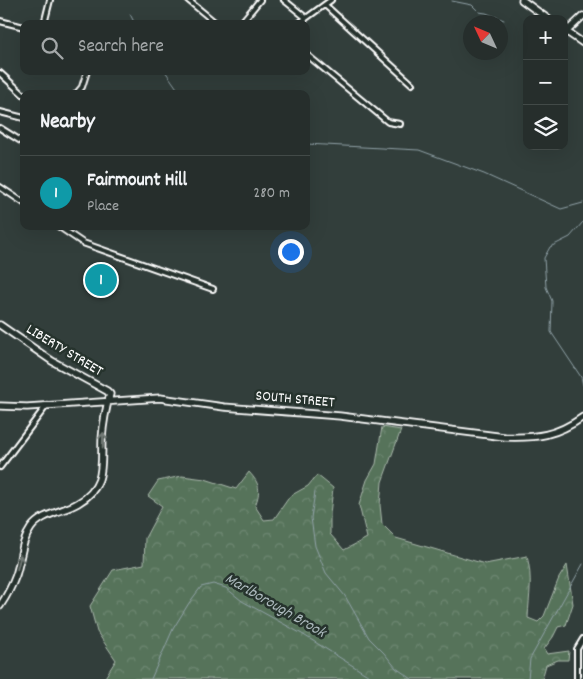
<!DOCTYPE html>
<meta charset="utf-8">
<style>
body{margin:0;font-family:Dekko,sans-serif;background:#2e3634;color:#f1f3f6}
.controls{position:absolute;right:15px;top:15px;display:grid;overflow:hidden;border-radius:10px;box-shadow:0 5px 20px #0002}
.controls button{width:45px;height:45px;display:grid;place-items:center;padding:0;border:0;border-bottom:1px solid #424a48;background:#262e2c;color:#f1f3f6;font:25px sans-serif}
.compass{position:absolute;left:463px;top:15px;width:45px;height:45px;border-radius:50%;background:#262e2c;box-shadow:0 5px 20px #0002;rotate:314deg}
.you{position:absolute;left:290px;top:251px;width:18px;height:18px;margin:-12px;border:4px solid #fff;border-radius:50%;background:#1a73e8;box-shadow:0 0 0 8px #1a73e833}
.badge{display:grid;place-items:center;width:32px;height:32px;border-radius:50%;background:#ff9aa2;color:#fff;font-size:16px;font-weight:700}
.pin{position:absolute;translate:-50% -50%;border:2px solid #fff;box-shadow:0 1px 5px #0006}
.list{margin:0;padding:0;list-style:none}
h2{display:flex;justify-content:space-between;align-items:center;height:65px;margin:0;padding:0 20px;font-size:21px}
h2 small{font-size:16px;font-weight:400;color:#a4a8a9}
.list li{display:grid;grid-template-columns:32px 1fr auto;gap:15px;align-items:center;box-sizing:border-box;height:75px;padding:0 20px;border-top:1px solid #424a48}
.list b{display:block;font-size:19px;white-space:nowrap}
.list p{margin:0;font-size:16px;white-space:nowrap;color:#a4a8a9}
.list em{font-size:16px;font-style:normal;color:#a4a8a9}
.icon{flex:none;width:28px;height:28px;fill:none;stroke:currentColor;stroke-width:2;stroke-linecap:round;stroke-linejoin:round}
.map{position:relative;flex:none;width:583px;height:679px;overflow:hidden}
.search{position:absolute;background:#262e2c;box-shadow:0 5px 20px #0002;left:20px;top:20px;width:290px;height:55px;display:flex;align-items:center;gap:12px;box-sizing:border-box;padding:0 18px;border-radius:10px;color:#a4a8a9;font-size:19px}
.panel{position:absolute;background:#262e2c;box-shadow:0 5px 20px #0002;left:20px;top:90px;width:290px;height:140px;border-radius:10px}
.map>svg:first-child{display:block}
.forest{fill:url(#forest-crowns);stroke:#aab9ac}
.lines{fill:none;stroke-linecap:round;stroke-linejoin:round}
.stream{stroke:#92a3a9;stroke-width:1}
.street-casing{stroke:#fff;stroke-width:8}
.secondary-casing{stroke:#fff;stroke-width:9}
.street{stroke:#26332d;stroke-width:4}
.secondary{stroke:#26332d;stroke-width:5.5}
.oneway{stroke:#727a76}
.labels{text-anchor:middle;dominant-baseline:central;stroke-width:5;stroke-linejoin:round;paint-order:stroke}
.street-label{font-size:15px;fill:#fff;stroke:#26332d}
.water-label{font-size:16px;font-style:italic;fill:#adbabe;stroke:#26332d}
</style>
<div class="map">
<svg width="583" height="679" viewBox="0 0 583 679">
<defs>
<pattern id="forest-crowns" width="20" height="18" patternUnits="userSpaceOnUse" patternTransform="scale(1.25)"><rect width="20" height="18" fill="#56735a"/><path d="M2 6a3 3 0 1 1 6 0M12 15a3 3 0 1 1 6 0" fill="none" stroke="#6f8873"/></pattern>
</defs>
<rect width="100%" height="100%" fill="#323e3b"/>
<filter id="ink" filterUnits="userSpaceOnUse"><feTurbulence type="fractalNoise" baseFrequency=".02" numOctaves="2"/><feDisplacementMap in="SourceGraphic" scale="10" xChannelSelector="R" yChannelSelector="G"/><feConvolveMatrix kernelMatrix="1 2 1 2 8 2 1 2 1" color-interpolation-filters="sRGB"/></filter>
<g filter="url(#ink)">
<path class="forest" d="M382,427L401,430L382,482L380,505L382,524L396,538L485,564L527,556C533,580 529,594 528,618L538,622L544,616L559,578L567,565L573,604L566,625L558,627L553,637L544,649L547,654L569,651L568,660H558L546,665L542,679H104L116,660L97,632L90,606L113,570L144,564L145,538L162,506L148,496L158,481L182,476L205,479L236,489L249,472C260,484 261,490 255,506L264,520L274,519L290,496L308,486L317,475L333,488L330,514V534L344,550L367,538L359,505L367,480L376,464Z"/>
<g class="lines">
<path class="stream" d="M452,1L472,5L479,12L486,13L504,20
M130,14L135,24
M165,71L181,94
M306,144L419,150L484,174L561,209L583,203
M583,222L570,237L550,247L544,258L546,287L552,301L551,332L581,377L583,385
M315,492L311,518L315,546L326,573L345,596L369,638L384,653L396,668L412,679
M151,679L173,629L189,603L201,587L213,584L226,588L242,601L302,634L374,679
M528,679L530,659L583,564"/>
<g class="street-casing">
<path id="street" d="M188,0L217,24
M284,0L305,17
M325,5L412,84
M0,21L24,27
M44,24L50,0
M240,24L260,0
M298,24L331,0
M306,54L388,122L400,124
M0,73L24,95
M76,94L82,87L87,71
M0,112L24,118
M0,128L24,143
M0,187L24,203
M58,226L83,243L213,289
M0,467L47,405
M577,679V649L583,639"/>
</g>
<g class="secondary-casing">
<path id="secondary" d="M522,0L548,19
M564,30L583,43
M566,32L583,16
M0,325L52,361L107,391L110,394C106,408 103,424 102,439C101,466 106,487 78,503C63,512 42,513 31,528C21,542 21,560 16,575C12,586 6,597 0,606
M0,406L27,407L160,398L224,407L340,416L505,437C537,438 556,436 583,417"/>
</g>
<use href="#street" class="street"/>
<use href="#secondary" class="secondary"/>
</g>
<defs><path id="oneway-shaft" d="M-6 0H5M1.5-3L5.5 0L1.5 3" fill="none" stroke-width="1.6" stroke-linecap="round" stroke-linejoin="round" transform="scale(1.25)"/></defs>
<g class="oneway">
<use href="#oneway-shaft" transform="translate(103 440) rotate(-88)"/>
<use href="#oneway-shaft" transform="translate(19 562) rotate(-76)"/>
</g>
</g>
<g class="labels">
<g class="street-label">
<text transform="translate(64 351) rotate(31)">LIBERTY STREET</text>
<text transform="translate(295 400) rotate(5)">SOUTH STREET</text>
</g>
<g class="water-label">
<text transform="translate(275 606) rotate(30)">Marlborough Brook</text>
</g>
</g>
</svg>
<div class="controls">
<button>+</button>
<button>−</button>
<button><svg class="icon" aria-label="layers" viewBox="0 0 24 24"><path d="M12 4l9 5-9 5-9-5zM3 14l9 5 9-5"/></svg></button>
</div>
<svg class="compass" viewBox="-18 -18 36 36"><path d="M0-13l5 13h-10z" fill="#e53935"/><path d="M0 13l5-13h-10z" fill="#a4a8a9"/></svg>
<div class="you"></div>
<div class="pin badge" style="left:101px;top:280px;background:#0f9aa8">1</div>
<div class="search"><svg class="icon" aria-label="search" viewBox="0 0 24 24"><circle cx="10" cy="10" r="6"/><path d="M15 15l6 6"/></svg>Search here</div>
<section class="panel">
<h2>Nearby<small></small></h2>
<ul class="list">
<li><span class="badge" style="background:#0f9aa8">1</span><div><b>Fairmount Hill</b><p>Place</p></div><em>280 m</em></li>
</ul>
</section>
</div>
